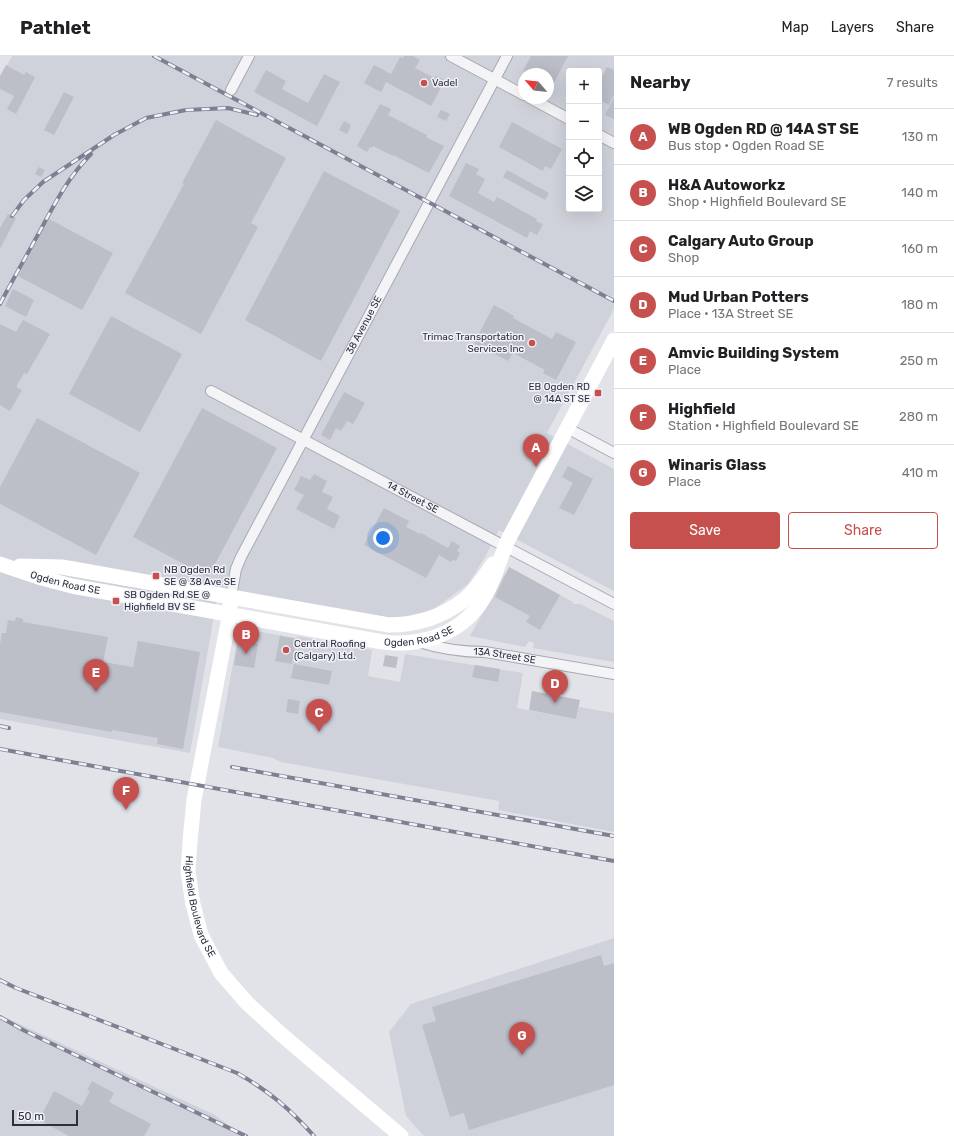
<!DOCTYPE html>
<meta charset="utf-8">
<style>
body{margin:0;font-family:Rubik,sans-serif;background:#f6f6f6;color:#202124}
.controls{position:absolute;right:12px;top:12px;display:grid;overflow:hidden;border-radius:4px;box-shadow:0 4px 16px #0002}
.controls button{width:36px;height:36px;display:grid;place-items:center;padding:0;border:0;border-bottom:1px solid #e0e0e0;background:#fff;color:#202124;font:20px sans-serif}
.compass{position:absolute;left:518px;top:12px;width:36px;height:36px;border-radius:50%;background:#fff;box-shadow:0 4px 16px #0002;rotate:298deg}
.scale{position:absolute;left:12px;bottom:10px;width:66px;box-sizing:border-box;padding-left:4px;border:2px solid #2b2f40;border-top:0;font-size:11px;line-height:14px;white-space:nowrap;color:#2b2f40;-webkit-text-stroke:3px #f1f2f7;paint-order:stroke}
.you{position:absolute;left:383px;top:482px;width:14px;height:14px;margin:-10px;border:3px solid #fff;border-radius:50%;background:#1a73e8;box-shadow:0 0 0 6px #1a73e833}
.badge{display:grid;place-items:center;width:26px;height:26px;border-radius:50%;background:#c6504e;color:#fff;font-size:13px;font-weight:700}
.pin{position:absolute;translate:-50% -33px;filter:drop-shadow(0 1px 2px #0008)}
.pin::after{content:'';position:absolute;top:21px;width:14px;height:12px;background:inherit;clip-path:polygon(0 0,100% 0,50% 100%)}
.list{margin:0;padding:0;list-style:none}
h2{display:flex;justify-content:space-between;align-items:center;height:52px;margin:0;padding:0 16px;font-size:17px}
h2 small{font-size:13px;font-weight:400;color:#757577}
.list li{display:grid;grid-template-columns:26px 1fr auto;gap:12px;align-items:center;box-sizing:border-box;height:56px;padding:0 16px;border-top:1px solid #e0e0e0}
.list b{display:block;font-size:15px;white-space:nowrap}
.list p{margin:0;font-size:13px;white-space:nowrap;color:#757577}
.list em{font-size:13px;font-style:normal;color:#757577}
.actions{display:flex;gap:8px;padding:12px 16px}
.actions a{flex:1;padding:9px 0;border:1px solid #c6504e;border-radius:4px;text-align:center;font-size:14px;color:#c6504e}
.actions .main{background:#c6504e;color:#fff}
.icon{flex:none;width:22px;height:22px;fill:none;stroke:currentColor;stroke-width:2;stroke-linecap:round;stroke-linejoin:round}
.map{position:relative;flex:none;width:614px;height:1080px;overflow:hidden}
header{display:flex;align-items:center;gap:24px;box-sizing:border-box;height:56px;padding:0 20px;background:#fff;border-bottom:1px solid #e0e0e0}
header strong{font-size:19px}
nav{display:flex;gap:22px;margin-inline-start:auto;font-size:14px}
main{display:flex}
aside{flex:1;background:#fff}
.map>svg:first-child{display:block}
.built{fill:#cfd2db;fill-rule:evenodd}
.building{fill:#bcbec8}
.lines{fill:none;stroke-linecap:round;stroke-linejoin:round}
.street-casing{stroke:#a7a9b3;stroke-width:12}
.street{stroke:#f4f4f7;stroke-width:10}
.secondary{stroke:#fff;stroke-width:15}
.rail-casing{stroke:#7c8092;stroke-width:4}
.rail{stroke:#f1f2f7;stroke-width:2.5;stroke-dasharray:8;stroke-linecap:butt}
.poi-dot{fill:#c6504e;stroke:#f1f2f7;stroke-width:1.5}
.labels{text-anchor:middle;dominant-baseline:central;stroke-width:3;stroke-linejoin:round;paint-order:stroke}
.poi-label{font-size:10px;fill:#2b2f40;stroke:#f1f2f7;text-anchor:start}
.street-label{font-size:10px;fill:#2b2f40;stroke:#f1f2f7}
</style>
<header>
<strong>Pathlet</strong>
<nav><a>Map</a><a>Layers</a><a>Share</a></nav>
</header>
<main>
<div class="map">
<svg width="614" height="1080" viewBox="0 0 614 1080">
<rect width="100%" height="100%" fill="#e1e3e9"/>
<path class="built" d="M12,0H614V253L547,377L614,413V535L499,474L485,501L468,528L434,553L404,561H385L219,531L190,697L0,663V22ZM569,15H599V153H569ZM524,18H548V42H524Z
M509,511L573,546V548H580L614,565V606L533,592L534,587L529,585L525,591L470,580L505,517H506Z
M249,574L296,582L297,580L372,594L368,620L400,626L405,598L523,617L517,652L576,663L579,651L614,657V776L498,754L499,745L281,706L273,702L218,691L237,585L242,577Z
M614,882V1080H424L406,1060L389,976L411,948Z
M0,959L215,1059L243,1080H0Z"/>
<path class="building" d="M404,0H413L420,4L415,12L434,22L436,20L445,24L431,50L386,26L381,36L364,27L374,9L391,18L400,1L403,2Z
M531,0H568L548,38V18H529L523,15Z
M6,9L24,19L26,16L35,21L16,58L7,53L14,40L0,33V20Z
M607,11L614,14V39L609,49L599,44V26Z
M266,14L286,25L282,33L308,47L324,18L340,26L317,70L254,36Z
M64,36L74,41L54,79L44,74Z
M614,42V63L605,59Z
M380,48L391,53L388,59L427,79L426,81L444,90L429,117L393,99V100L373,90L372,92L370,91L367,96L357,90Z
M441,54L450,58L446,65L437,61Z
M216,64L286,102L251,167L258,171L201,278L125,237L184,128L182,127Z
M344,65L351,69L347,78L339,74Z
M512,66L562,93L551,113L545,110L543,115L499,91Z
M466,107L479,113L476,118L485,123L478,137L494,146L497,141L537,163L536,165L543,168L537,179L530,175L527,182L449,140Z
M39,111L45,114L41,121L35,118Z
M507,114L549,137L545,144L503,121Z
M324,115L400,155L321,305L245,264Z
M8,158L16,162L0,193V172Z
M49,163L113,197L82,254L18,220Z
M13,233L34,244L26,261L5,250Z
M494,249L514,260L513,262L552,283L556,276L576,286L556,324L543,317L545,314L513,297L508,305L474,287Z
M111,260L182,298L140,376L69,338Z
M23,264L50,278L27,318L24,317L16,331L22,334L10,355L0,349V268L16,276Z
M344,336L365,347L353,368L347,365L341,375L336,372L330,384L321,379Z
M202,352L277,392L208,521L133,481Z
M37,362L140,417L96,499L0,448V431Z
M568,410L593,423L574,459L559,452L573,427L562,421Z
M314,418L327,425L322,436L333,441L327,453L340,460L334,473L296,453L304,439L294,434L301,420L310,424Z
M384,452L409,465L406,471L420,478L421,477L448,492L452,485L460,490L457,495L460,497L456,505L453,504L451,506L439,499L426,522L364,489Z
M509,511L560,539L540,574L526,566L530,560L495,541Z
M16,561L23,563V566L108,581L103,606L133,611L138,585L200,596L183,693L157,688L158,682L112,674V676L0,656V588L2,577H6L8,564L15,565Z
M280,580L296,583L292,608L275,605Z
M238,585L258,588L254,612L234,609Z
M385,599L398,601L396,612L383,610Z
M294,608L332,615L329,629L291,622Z
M475,609L500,613L498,626L472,621Z
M532,635L580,644L576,663L529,654Z
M288,643L300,645L298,658L286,656Z
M601,899L604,910L614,907V1029L469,1074L464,1057L450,1061L422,969L436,965L432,951Z
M92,1025L114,1037L109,1046L151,1068L144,1080H69L39,1064L54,1035L82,1050L90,1035L87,1034Z"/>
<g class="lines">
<g class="street-casing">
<g id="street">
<path d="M451,0L524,39"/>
<path d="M231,34L249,0"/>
<path d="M530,42L569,63"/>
<path d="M599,79L614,87"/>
<path id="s1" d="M211,335L614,548"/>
<path d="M567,372L614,397"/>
<path id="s2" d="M231,541L236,513L241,501L507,0"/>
<path id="s3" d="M419,586C441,593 462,596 485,596L614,618"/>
</g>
</g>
<use href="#street" class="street"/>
<g class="secondary">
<path id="s4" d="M0,508L38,521L72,530L383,586C418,590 453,581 476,553C493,533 498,505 509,482C544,416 579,350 614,284"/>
<path d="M20,510L62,511L389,569C416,569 442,561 464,544C475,535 485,520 493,508"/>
<path id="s5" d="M231,541L228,567L194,744L190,785L188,816L193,848L201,879L221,917L247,947L282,979L401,1080"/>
</g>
<g class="rail-casing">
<path id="rail" d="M154,0L614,245
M12,160L24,144L43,126L114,79L146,62L186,54L228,52L257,59
M0,248C13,223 27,199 40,175C55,147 69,120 91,98
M0,670L9,672
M0,693L614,805
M232,711L614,780
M0,924L16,932L237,1017C269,1035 290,1053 314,1080
M0,961L25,975L246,1080"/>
</g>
<use href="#rail" class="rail"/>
</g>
<g class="poi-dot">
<circle cx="424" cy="27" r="4"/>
<circle cx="532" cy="287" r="4"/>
<rect x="594" y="333" width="8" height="8" rx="2"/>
<rect x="152" y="516" width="8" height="8" rx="2"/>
<rect x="112" y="541" width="8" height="8" rx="2"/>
<circle cx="286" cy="594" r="4"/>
</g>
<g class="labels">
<g class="poi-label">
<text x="432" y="27">Vadel</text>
<text x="524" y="281" text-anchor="end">Trimac Transportation<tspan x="524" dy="12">Services Inc</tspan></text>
<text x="590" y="331" text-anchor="end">EB Ogden RD<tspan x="590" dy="12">@ 14A ST SE</tspan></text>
<text x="164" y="514">NB Ogden Rd<tspan x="164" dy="12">SE @ 38 Ave SE</tspan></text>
<text x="124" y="539">SB Ogden Rd SE @<tspan x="124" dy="12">Highfield BV SE</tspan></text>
<text x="294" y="588">Central Roofing<tspan x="294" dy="12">(Calgary) Ltd.</tspan></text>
</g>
<g class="street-label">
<text stroke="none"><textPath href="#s2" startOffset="304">38 Avenue SE</textPath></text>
<text stroke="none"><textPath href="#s1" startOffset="228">14 Street SE</textPath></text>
<text stroke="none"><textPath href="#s4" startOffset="68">Ogden Road SE</textPath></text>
<text stroke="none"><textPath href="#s4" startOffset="428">Ogden Road SE</textPath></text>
<text stroke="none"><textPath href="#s3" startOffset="87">13A Street SE</textPath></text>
<text stroke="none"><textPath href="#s5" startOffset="315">Highfield Boulevard SE</textPath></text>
</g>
</g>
</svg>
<div class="controls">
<button>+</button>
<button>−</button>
<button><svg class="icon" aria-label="locate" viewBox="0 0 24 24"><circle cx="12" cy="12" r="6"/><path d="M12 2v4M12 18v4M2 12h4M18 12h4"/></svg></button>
<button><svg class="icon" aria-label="layers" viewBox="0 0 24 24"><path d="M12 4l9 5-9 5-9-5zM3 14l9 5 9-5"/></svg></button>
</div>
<svg class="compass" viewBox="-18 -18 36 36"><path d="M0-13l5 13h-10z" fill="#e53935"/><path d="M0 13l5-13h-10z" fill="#757577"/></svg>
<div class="scale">50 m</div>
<div class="you"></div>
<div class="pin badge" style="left:536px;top:411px">A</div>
<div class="pin badge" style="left:246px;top:598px">B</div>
<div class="pin badge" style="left:319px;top:676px">C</div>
<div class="pin badge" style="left:555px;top:647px">D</div>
<div class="pin badge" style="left:96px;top:636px">E</div>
<div class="pin badge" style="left:126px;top:754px">F</div>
<div class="pin badge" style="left:522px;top:999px">G</div>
</div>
<aside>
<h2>Nearby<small>7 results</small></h2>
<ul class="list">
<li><span class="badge">A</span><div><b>WB Ogden RD @ 14A ST SE</b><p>Bus stop · Ogden Road SE</p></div><em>130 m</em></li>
<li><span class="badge">B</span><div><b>H&amp;A Autoworkz</b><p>Shop · Highfield Boulevard SE</p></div><em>140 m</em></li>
<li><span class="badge">C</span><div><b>Calgary Auto Group</b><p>Shop</p></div><em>160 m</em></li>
<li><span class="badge">D</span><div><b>Mud Urban Potters</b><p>Place · 13A Street SE</p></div><em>180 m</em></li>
<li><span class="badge">E</span><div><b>Amvic Building System</b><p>Place</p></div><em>250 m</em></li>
<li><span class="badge">F</span><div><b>Highfield</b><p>Station · Highfield Boulevard SE</p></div><em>280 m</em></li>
<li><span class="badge">G</span><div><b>Winaris Glass</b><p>Place</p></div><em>410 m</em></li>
</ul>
<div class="actions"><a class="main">Save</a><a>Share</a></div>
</aside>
</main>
